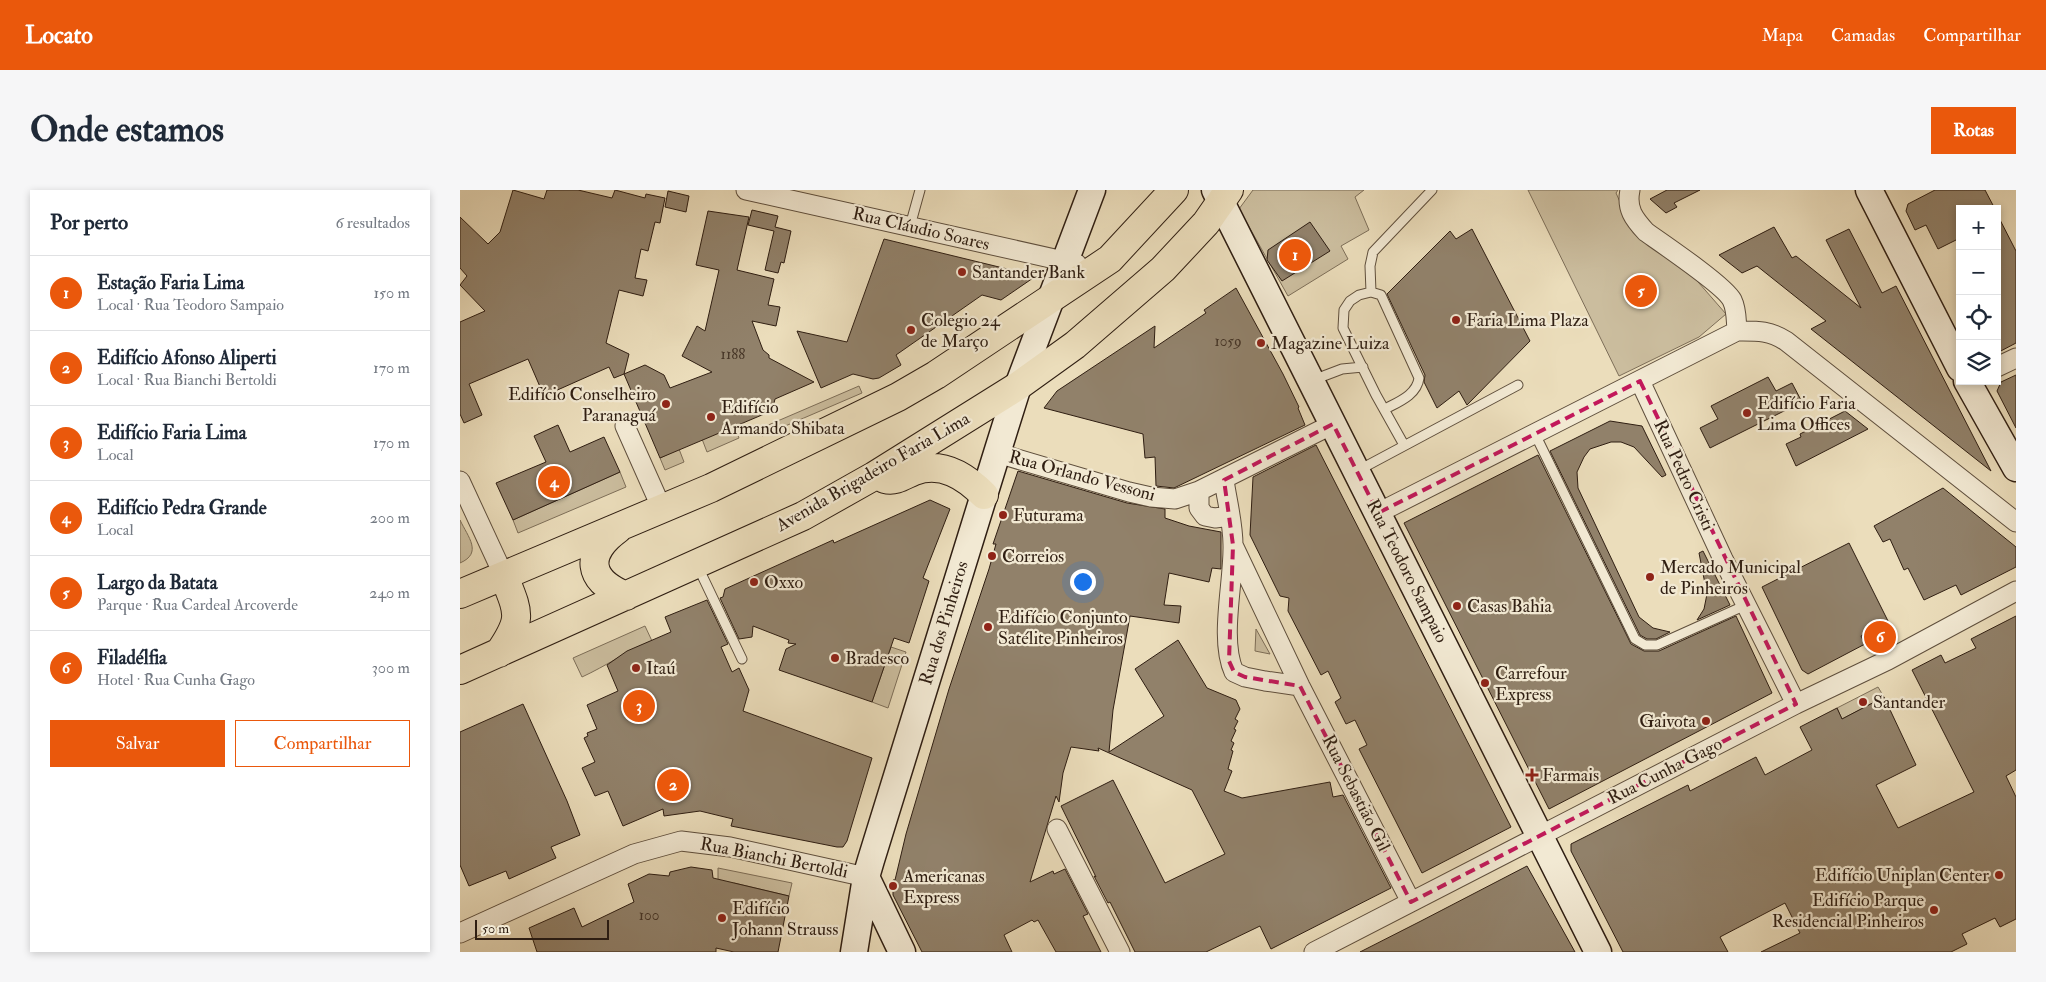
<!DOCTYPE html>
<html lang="pt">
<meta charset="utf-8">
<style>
body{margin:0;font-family:"IM FELL Double Pica",serif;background:#f6f6f7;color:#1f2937}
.controls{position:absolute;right:15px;top:15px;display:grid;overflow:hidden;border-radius:0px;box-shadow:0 2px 8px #0003}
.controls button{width:45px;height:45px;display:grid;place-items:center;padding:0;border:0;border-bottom:1px solid #e0e1e3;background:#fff;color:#1f2937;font:25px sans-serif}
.scale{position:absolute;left:15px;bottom:12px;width:134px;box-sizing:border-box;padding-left:5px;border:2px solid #2f1e12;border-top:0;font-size:14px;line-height:18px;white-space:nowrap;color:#2f1e12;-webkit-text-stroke:4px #f2e9d3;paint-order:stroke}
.you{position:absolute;left:622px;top:391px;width:18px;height:18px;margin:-12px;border:4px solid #fff;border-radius:50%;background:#1a73e8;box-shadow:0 0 0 8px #1a73e833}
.badge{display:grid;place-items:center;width:32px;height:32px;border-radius:50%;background:#ea580c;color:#fff;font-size:16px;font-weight:700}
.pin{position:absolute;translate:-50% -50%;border:2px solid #fff;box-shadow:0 1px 5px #0006}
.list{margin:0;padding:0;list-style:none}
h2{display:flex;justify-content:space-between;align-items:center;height:65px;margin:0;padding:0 20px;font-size:21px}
h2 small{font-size:16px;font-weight:400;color:#747a83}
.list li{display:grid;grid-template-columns:32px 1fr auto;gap:15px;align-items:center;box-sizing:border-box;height:75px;padding:0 20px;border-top:1px solid #e0e1e3}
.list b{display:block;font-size:19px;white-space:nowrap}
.list p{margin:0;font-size:16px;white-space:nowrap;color:#747a83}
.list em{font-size:16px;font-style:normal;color:#747a83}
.actions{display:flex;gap:10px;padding:15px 20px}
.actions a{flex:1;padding:11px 0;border:1px solid #ea580c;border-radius:0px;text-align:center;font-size:18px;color:#ea580c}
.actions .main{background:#ea580c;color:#fff}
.icon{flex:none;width:28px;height:28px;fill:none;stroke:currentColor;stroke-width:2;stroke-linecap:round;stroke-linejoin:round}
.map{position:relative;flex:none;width:1556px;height:762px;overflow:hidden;border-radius:0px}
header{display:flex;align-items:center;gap:30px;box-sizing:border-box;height:70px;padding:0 25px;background:#ea580c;color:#fff}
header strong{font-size:24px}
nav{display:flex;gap:28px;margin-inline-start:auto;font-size:18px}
.intro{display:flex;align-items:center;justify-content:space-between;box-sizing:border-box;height:120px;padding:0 30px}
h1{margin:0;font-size:35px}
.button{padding:12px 22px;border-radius:0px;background:#ea580c;color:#fff;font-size:18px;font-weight:700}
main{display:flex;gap:30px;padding:0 30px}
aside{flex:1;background:#fff;border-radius:0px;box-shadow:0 2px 8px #0003}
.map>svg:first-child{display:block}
.green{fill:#cbbd9e;stroke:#7d6e58}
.building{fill:#91816a;stroke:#2f1e12}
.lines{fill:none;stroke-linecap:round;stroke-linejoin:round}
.lane-casing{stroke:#5e4e3c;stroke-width:11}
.street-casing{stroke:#5e4e3c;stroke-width:21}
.secondary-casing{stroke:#2f1e12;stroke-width:29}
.highway-casing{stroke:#2f1e12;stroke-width:30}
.lane{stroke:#f2e9d3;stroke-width:9}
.street{stroke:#f2e9d3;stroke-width:19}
.secondary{stroke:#f2e9d3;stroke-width:26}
.highway{stroke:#ebddbb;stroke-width:28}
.marked{fill:none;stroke:#c2185b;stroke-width:4;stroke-dasharray:10 6;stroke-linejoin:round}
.poi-dot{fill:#8f2418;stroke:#f2e9d3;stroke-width:2}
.labels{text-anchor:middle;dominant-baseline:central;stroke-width:4.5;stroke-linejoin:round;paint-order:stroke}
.number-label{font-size:15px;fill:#483728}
.street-label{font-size:18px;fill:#2f1e12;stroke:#f2e9d3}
.poi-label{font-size:18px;fill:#2f1e12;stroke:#f2e9d3;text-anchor:start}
</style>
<header>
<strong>Locato</strong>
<nav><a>Mapa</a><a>Camadas</a><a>Compartilhar</a></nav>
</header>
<div class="intro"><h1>Onde estamos</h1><a class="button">Rotas</a></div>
<main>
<aside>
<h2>Por perto<small>6 resultados</small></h2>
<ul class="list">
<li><span class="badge">1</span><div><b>Estação Faria Lima</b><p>Local · Rua Teodoro Sampaio</p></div><em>150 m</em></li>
<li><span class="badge">2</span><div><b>Edifício Afonso Aliperti</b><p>Local · Rua Bianchi Bertoldi</p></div><em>170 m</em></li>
<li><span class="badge">3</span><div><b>Edifício Faria Lima</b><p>Local</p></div><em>170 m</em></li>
<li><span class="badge">4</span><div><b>Edifício Pedra Grande</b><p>Local</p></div><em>200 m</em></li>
<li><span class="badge">5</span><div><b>Largo da Batata</b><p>Parque · Rua Cardeal Arcoverde</p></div><em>240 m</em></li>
<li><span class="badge">6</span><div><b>Filadélfia</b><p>Hotel · Rua Cunha Gago</p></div><em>300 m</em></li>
</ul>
<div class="actions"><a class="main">Salvar</a><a>Compartilhar</a></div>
</aside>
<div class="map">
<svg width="1556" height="762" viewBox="0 0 1556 762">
<rect width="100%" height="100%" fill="#ebddbb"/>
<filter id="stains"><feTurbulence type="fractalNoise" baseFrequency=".004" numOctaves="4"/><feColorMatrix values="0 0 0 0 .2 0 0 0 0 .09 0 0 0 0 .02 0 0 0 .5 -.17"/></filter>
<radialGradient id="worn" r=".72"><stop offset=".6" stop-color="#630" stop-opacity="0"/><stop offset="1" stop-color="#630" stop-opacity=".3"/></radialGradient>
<path class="green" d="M793,0H904L895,7L909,40L881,56L888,69L828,106L779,19Z
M1068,0H1158L1156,3L1173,41L1225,77L1266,124L1239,147L1159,186Z
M399,196L402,203L302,246L299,239Z
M274,236L279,248L247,262L242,249Z
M219,259L224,272L205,280L200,268Z
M160,282L166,297L58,343L53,330Z
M0,330C8,347 23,363 0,373Z
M185,436L192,451C167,461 146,476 122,487L113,468Z
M796,439L810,464L795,461Z
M431,457L446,462L428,518L412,512Z
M1418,497L1424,507L1382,529L1377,518Z
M258,678L332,693L329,706L274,693L258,703Z"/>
<path class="building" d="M53,0L84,9L87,0H118L152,8L155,0L185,8L186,4L205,8L200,33L195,32L188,61L181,59L175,88L187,90L183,106L159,100L146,153L169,164L164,184L154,188L149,177L84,206L68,169L9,194L22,225L4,233L0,224V132L25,121L0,95L7,86L0,78V27L28,54L40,42Z
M1207,0H1240L1214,13L1217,17L1206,23L1190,9Z
M1475,0H1525L1535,19H1500V48L1478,59L1466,35L1455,40L1446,21L1448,14Z
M208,1L229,6L226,22L205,17Z
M292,20L318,26L315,37L331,41L324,73L321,72L318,83L305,80L314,41L288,35Z
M248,21L289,27L277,80L314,89L308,115L320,117L316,136L292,131L303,160L309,165V168L354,192L315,209L313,217L309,222L200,268L164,184L185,175L204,185L210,198L252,182L222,166L237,136L245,141L259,80L236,75Z
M1537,24L1556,61V153L1537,163Z
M850,32L870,61L822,91L807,70L808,60Z
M1314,37L1332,68L1336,66L1401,118L1366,50L1389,39L1422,103L1436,96L1531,281L1351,139L1366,131L1297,76L1282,83L1259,65Z
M1012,39L1070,151L1007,215L999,201L977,218L964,192L965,185L927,104L990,41L996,49Z
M424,49L576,86L541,110L522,105L436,165L441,175L419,188L413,189L393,184L361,198L337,141L387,152Z
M776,98L823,184L839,217L838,218L845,235L714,298L696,296L695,267L685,268L683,244L584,218L597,201L695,136L694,158L746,123L744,120Z
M1556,185V238L1537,201L1541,192Z
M1308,187L1316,201L1332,193L1342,212L1250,258L1240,238L1258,229L1251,216Z
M1385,221L1408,239L1336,276L1326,254L1341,247L1340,244Z
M1150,231L1182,236L1206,285L1202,287L1174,257L1161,252H1151L1130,259L1124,267L1117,282L1118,298L1179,427L1193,438L1210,442L1196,449H1187L1180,445L1090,261Z
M98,235L110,262L144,247L160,282L53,330L36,293L86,272L74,246Z
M856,255L1051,637L962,683L899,559L907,555L895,530L886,534L875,512L881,508L868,481L861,485L828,421L829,408L820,406L790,345L793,287Z
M1078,265L1171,454L1184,461H1199L1276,426L1312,503L1089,619L944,333Z
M558,281L667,313L705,319V328L729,336L761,342V379L752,378L749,392L709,383L704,415L721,416L719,433L670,426L653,520L649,562L704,526L675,479L718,450L747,498L776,510L780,519L775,529L778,531L774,539L776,540L771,551L774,553L771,560L773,561L768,579L772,581L764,601L782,608L870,592L873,607L883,605L931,698L811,759L800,736L746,762H675L650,712L648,713L634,686L636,687L601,616L653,590L705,693L765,664L732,600L638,558L639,561L611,557L603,583L599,612L596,606L570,692L593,681L594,684L605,679L628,724L623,726L641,762H596L578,730L574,732L572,730L544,745L552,762H462L433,705V690H435L446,644L489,499L529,379L536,354H533Z
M1483,298L1556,357V377L1501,405L1496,395L1464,410L1448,378L1444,380L1430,349L1423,352L1414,336Z
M470,310L490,319L463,388L469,391L449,453L434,448L412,512L319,480L326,459L336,454L328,453L329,450L293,436L292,447L279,449L260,408L263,407L265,399L373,350L374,353Z
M1389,353L1428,431L1401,446L1405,454L1348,484L1342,480L1302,397Z
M1243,361L1270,415L1237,430L1244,419L1247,404L1239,363Z
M247,410L268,454L261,457L272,482L279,478L289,500L283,521L412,568L387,651L383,657H377L271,636L273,629L240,621L204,626L203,619L163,636L148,601L135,606L122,578L135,572L124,548L128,546L127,543L137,539L127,515L158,501L147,475L167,461L211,442L205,427Z
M1556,426V580L1546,586L1556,607V729L1540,737L1535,728L1502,744L1507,754L1491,762H1301L1340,743L1325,713L1260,747L1268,762H1163L1111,661V654L1228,595L1230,601L1296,567L1305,585L1352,560L1340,537L1377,518L1382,529L1424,507L1456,575L1416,595L1438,638L1514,602L1452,480L1481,465L1485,473L1516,458L1511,449Z
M63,514L107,611L120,645L91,657L96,668L49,689L46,681L9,696L0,675V542Z
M1067,676L1115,762H900L961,731Z
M231,677L252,680L253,688L329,706L318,762H274L256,758V762H77L69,738L114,718L122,737L174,712L168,694L189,684L209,686L210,682Z"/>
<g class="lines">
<g class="lane-casing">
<path id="lane" d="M450,36L460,0
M911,102L910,76L913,62L972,0
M853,190L882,179L903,177
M925,219C938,212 957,205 959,188L921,105L911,102L899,105L890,111L884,120L883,138L916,205L944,255
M1075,244L1175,449L1185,455H1197L1286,415
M897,281L1058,195
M238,377L282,469"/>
</g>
<g class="street-casing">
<path id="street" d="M286,0L617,74
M1170,0C1166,19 1174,29 1186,42C1203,54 1265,96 1272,110C1277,120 1276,130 1277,141
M1537,177L1556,168
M1180,191L1263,369L1336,514
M165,236L202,319
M537,263L669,302L691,307L715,309L739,301L873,234
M764,290C767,311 773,333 773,355C774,392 759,449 774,482L785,487L805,491L840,496
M0,291L44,386
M739,301V318L745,326L755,328L770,326
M918,323L1277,141C1296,141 1309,140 1326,151L1556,332
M773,355L840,496L951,712
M597,639L660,762
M0,743L174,664L221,651L270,657L406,687
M854,762L1336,514L1428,470L1556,401"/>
</g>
<g class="secondary-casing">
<path id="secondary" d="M755,0L1138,762
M1409,0L1500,178
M1507,191L1556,278
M406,687L442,762
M394,762L406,687L411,670L537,263L558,196L632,0"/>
</g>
<g class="highway-casing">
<path id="highway" d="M425,289C436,292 444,285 454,281C482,271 505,286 524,305
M158,339C124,364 127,390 166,406
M0,404L251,298L438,207L476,185L650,69L714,0
M39,463C63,428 59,424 44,386
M0,480L343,326L414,286L558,196L615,155L703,79L746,33L769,0"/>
</g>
<use href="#lane" class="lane"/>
<use href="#street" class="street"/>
<use href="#secondary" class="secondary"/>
<use href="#highway" class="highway"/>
</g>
<path class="marked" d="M1180,191L1336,514L951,712L840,496L785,487L774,482L769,471L773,355L764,290L873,234L918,323Z"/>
<g class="poi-dot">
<circle cx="502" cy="82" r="5"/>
<circle cx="996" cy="130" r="5"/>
<circle cx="451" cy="140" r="5"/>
<circle cx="801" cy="153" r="5"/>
<circle cx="206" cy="214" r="5"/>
<circle cx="1287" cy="223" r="5"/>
<circle cx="251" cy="227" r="5"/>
<circle cx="543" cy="325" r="5"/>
<circle cx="532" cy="366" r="5"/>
<circle cx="1190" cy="387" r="5"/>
<circle cx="294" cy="392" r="5"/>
<circle cx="997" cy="416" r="5"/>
<circle cx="528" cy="437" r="5"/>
<circle cx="375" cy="468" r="5"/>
<circle cx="176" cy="478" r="5"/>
<circle cx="1025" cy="493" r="5"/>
<circle cx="1403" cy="512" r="5"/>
<circle cx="1246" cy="531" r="5"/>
<path d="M1069.5 577.5h5v5h5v5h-5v5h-5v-5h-5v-5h5z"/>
<circle cx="1539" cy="685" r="5"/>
<circle cx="433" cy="696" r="5"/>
<circle cx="1474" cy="720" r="5"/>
<circle cx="262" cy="728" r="5"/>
</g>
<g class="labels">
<g class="number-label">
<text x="768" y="151">1059</text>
<text x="273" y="164">1188</text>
<text x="189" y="725">100</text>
</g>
<g class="street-label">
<text transform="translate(461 39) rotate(13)">Rua Cláudio Soares</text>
<text transform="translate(413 282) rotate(-30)">Avenida Brigadeiro Faria Lima</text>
<text transform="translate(1224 285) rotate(65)">Rua Pedro Cristi</text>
<text transform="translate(622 286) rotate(15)">Rua Orlando Vessoni</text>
<text transform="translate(947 381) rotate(63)">Rua Teodoro Sampaio</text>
<text transform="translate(484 433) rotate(-73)">Rua dos Pinheiros</text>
<text transform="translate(1205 581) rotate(-27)">Rua Cunha Gago</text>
<text transform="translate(896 603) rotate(63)">Rua Sebastião Gil</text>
<text transform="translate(314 668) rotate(11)">Rua Bianchi Bertoldi</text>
</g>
<g class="poi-label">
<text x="512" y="82">Santander Bank</text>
<text x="461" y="130">Colegio 24<tspan x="461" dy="21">de Março</tspan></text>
<text x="1006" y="130">Faria Lima Plaza</text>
<text x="811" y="153">Magazine Luiza</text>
<text x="196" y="204" text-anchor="end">Edifício Conselheiro<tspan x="196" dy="21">Paranaguá</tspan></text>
<text x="1297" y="213">Edifício Faria<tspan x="1297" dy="21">Lima Offices</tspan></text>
<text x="261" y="217">Edifício<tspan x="261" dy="21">Armando Shibata</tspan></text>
<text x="553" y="325">Futurama</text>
<text x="542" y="366">Correios</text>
<text x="1200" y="377">Mercado Municipal<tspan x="1200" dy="21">de Pinheiros</tspan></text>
<text x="304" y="392">Oxxo</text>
<text x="1007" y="416">Casas Bahia</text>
<text x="538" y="427">Edifício Conjunto<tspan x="538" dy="21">Satélite Pinheiros</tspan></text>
<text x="385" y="468">Bradesco</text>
<text x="186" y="478">Itaú</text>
<text x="1035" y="483">Carrefour<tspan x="1035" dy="21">Express</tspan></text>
<text x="1413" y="512">Santander</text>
<text x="1236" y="531" text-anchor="end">Gaivota</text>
<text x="1082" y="585">Farmais</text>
<text x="1529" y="685" text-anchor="end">Edifício Uniplan Center</text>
<text x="443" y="686">Americanas<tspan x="443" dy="21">Express</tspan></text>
<text x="1464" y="710" text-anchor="end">Edifício Parque<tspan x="1464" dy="21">Residencial Pinheiros</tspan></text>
<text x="272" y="718">Edifício<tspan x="272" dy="21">Johann Strauss</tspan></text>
</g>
</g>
<rect width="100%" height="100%" filter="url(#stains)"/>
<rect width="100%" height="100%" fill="url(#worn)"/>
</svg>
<div class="controls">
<button>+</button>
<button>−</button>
<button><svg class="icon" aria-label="locate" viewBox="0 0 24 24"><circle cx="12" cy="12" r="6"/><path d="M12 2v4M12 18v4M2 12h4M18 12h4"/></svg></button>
<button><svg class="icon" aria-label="layers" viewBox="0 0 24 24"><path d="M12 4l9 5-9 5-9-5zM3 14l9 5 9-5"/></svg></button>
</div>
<div class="scale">50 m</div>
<div class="you"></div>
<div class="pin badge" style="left:835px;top:65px">1</div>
<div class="pin badge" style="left:213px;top:595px">2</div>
<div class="pin badge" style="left:179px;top:516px">3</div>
<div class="pin badge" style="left:94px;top:292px">4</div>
<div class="pin badge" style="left:1181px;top:101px">5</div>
<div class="pin badge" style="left:1420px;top:447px">6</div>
</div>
</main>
